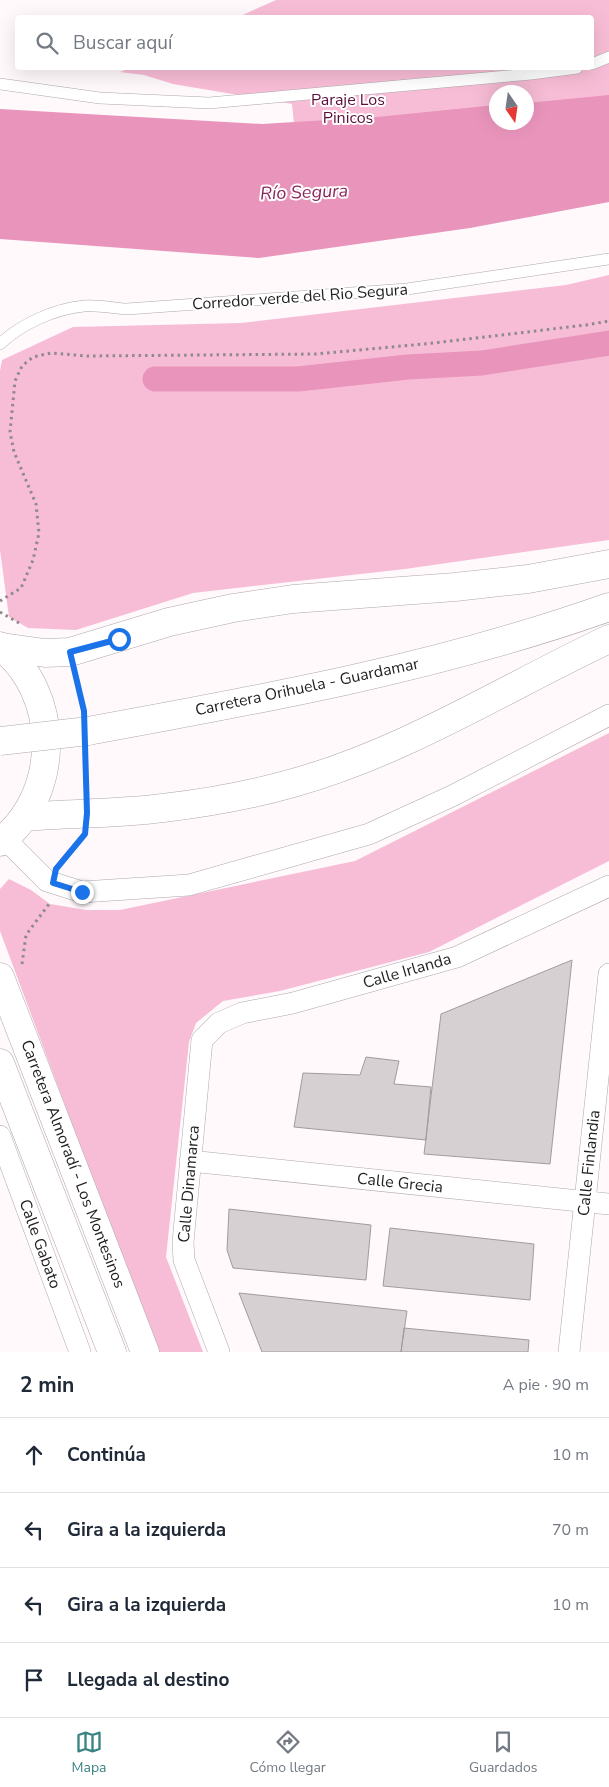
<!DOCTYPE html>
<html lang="es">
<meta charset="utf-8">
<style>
body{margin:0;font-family:"Nunito Sans",sans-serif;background:#f2f2f3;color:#1f2937}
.compass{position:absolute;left:489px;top:85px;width:45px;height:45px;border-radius:50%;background:#fff;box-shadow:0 5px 20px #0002;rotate:167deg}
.stop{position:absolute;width:15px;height:15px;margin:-11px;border:4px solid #1a73e8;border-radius:50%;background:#fff}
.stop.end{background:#1a73e8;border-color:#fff;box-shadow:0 1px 5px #0008}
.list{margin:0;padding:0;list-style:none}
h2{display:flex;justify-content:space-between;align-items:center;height:65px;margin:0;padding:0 20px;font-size:21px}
h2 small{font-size:16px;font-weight:400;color:#747a83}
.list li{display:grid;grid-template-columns:32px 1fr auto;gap:15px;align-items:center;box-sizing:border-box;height:75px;padding:0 20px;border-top:1px solid #e0e1e3}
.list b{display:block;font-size:19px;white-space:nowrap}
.list em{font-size:16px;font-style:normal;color:#747a83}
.icon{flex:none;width:28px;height:28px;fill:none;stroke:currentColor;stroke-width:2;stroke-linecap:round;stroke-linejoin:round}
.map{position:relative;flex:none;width:609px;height:1352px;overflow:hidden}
.search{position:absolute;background:#fff;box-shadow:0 5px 20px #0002;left:15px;right:15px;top:15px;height:55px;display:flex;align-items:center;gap:12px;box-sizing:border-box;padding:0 18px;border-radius:5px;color:#747a83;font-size:19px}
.sheet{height:365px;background:#fff}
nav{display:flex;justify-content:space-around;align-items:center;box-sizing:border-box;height:70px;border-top:1px solid #e0e1e3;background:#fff;font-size:14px;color:#747a83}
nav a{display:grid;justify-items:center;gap:2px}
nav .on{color:#3a8383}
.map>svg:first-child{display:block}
.green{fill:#f8bdd6;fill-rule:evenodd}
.water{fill:#e994bb}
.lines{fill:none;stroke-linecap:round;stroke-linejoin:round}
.canal{stroke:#e994bb;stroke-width:25}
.building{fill:#d7d0d3;stroke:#a19b9d}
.service-casing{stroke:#aea8ab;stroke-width:12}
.minor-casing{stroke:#aea8ab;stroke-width:22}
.secondary-casing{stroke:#aea8ab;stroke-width:29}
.primary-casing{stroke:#aea8ab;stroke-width:29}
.path{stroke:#8e8a8c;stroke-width:3;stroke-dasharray:2.5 4;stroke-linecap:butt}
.service{stroke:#fff;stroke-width:11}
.minor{stroke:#fff;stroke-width:21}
.secondary{stroke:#fff;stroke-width:28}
.primary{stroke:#fff;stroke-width:28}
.primary-bridge-casing{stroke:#aea8ab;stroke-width:29;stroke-linecap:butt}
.primary-bridge{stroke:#fff;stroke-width:28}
.route{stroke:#1a73e8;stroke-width:6}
.labels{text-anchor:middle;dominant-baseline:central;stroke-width:4;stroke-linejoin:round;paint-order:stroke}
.park-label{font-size:16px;fill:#5a0f3a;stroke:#fff}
.street-label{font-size:16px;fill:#211e1f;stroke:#fff}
.water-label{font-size:18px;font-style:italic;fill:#8a275d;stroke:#fff}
</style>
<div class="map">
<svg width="609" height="1352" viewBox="0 0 609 1352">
<rect width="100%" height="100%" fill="#fff9fb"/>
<path class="green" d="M276,0H609V117L296,144L292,104L173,84L144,75L120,72L130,68H592V18L238,17ZM496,92H526V122H496Z
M609,275V540L405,569L193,593L76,630L28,628L9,617L0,550V371L2,360L73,327L241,323L566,285Z
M609,733V861L429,952L280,991L223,1001L196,1023L189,1042L166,1257L203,1352H157L0,931V889L9,879L31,890L50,904L86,910H120L355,861Z"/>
<path class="water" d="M609,95V202L470,228L259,258L0,239V109L262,124L377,117L496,105V122H526L527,103Z"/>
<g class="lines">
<path class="canal" d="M155,379H298L408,367L482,363L609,343"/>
</g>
<path class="building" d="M572,960L550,1164L424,1154L441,1014Z
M366,1057L399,1061L394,1084L431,1087L426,1140L294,1127L303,1073L360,1075Z
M229,1209L371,1225L366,1280L233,1268L227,1250Z
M390,1228L534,1244L530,1300L383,1286Z
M239,1293L407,1311L401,1352H262Z
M404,1328L529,1340L528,1352H401Z"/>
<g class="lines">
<g class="service-casing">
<path id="service" d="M592,64L609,57
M0,84L100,98L209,103L531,74L577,68
M0,344C21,324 54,309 84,306C98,305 113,308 127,309L407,289L609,259"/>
</g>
<g class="minor-casing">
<path id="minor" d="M4,838L47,881L82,892L189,885L369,834L452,796L609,715
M0,1136L80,1352
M190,1161L609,1204
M219,1352L184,1260L183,1242L202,1040L219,1023L242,1013L293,1003L457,957L609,886
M569,1352L609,974"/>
</g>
<g class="secondary-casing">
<path id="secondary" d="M0,646C61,693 62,794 0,842
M0,977L145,1352
M0,1063L112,1352"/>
</g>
<g class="primary-casing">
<path id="primary" d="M2,647L45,653L70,652L169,622L233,608L293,599L455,587L528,579L609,564
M88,731C264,699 440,667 609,607
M24,817C70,813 117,814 163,808C207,803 251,795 293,783C405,752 505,688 609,639"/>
</g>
<path class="path" d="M0,601L21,588L33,560L39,533L36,504L14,452L10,432L15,381L22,366L33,357L51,353L87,356L316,354L434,343L586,325L609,321
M0,612L19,623
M76,676L84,707
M85,755L86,789
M61,863L81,839
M22,964L26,935L49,904"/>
<use href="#service" class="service"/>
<use href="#minor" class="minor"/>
<use href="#secondary" class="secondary"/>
<use href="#primary" class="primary"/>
<g class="primary-bridge-casing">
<path id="primary-bridge" d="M0,741L88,731"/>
</g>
<use href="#primary-bridge" class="primary-bridge"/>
</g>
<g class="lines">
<path class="route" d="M82,892L53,883L56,869L85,834L87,813L84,711L70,652L119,639"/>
</g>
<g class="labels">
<g class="park-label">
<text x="348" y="100">Paraje Los<tspan x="348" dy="18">Pinicos</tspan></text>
</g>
<g class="street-label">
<text transform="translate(300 297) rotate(-4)">Corredor verde del Rio Segura</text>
<text transform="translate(307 687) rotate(-12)">Carretera Orihuela - Guardamar</text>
<text transform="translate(407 971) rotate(-16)">Calle Irlanda</text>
<text transform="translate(589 1163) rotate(-84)">Calle Finlandia</text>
<text transform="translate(73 1164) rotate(69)">Carretera Almoradí - Los Montesinos</text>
<text transform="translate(400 1183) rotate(6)">Calle Grecia</text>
<text transform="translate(189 1184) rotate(-85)">Calle Dinamarca</text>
<text transform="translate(40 1244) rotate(70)">Calle Gabato</text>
</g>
<g class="water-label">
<text transform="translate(304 192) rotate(-2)">Río Segura</text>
</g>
</g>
</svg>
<svg class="compass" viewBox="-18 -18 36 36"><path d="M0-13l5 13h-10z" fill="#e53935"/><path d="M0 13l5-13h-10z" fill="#747a83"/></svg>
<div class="stop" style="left:119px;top:639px"></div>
<div class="stop end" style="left:82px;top:892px"></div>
<div class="search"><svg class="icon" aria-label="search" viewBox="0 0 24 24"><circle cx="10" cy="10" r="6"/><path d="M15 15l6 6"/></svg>Buscar aquí</div>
</div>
<section class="sheet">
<h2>2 min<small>A pie · 90 m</small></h2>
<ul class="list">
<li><svg class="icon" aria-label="ahead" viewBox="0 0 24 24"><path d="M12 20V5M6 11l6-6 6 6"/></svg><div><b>Continúa</b></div><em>10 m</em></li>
<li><svg class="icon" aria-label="left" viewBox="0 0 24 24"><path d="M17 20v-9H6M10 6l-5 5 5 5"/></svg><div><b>Gira a la izquierda</b></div><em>70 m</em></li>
<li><svg class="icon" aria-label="left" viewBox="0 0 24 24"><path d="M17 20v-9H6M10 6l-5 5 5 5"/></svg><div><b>Gira a la izquierda</b></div><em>10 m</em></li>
<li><svg class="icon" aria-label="arrive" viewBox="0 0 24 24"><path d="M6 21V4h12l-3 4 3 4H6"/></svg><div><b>Llegada al destino</b></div></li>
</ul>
</section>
<nav>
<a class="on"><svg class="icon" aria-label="map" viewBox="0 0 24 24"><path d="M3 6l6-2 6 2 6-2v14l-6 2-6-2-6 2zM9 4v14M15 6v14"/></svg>Mapa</a>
<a><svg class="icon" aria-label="directions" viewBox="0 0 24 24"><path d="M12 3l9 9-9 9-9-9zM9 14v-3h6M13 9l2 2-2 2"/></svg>Cómo llegar</a>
<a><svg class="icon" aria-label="saved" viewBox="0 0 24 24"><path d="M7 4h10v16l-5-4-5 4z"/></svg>Guardados</a>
</nav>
